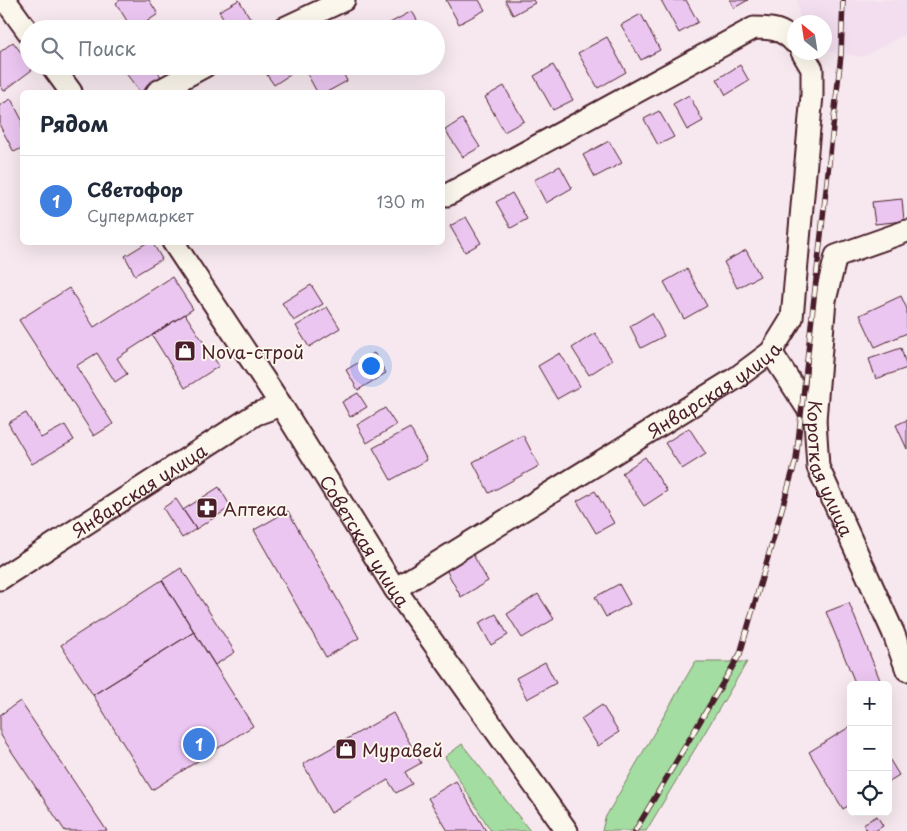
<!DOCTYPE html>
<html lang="ru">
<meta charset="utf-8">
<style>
body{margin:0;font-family:"Playpen Sans",sans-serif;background:#f6f6f7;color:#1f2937}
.controls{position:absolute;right:15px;bottom:15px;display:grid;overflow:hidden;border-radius:8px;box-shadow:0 5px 20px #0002}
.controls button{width:45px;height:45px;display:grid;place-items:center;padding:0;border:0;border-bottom:1px solid #e0e1e3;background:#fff;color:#1f2937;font:25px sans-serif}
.compass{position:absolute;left:787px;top:15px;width:45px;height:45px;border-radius:50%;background:#fff;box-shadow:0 5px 20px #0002;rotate:330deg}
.you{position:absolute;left:370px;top:365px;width:18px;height:18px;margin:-12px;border:4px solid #fff;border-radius:50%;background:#1a73e8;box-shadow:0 0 0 8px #1a73e833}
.badge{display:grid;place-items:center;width:32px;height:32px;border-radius:50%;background:#1a73e8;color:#fff;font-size:16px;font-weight:700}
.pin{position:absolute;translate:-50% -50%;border:2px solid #fff;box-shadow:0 1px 5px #0006}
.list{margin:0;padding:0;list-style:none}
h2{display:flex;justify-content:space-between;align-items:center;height:65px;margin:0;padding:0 20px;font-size:21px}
h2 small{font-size:16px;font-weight:400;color:#747a83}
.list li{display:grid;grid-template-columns:32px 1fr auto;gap:15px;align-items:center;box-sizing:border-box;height:90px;padding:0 20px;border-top:1px solid #e0e1e3}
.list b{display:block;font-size:19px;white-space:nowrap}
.list p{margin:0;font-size:16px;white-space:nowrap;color:#747a83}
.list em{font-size:16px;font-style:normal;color:#747a83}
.icon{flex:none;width:28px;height:28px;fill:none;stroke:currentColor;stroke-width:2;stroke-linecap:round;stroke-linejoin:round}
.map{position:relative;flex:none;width:907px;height:831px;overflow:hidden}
.search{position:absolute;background:#fff;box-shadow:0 5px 20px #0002;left:20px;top:20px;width:425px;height:55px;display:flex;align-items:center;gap:12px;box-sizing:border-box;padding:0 18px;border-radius:28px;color:#747a83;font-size:19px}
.panel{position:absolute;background:#fff;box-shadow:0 5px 20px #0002;left:20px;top:90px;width:425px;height:155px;border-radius:8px}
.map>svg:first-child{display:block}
.built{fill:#f3deef}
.green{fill:#a4dda1;stroke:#777e66}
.building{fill:#ebc6f1;stroke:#4a1f2b}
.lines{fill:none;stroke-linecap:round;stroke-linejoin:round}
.minor-casing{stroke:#4a1f2b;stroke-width:25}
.minor{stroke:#fbf7ec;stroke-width:21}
.rail-casing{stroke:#4a1f2b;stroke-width:5.5}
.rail{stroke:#fbf7ec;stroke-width:4;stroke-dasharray:11;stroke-linecap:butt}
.labels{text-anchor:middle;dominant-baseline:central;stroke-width:4;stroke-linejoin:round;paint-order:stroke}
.poi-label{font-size:18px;fill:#4a1f2b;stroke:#fbf7ec;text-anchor:start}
.street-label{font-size:18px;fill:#4a1f2b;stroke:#fbf7ec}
</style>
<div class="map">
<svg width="907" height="831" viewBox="0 0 907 831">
<rect width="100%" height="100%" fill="#f6e8ee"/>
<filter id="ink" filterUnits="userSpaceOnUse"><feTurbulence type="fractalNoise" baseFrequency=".02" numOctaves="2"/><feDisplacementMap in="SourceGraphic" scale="10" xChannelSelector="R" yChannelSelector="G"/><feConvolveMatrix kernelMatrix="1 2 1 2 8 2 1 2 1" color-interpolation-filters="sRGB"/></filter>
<g filter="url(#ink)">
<path class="built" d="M797,0H907V33L863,57L825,51L824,22H800Z"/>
<path class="green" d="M695,662H747L646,831H602L605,818Z
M462,744L530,831H491L445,757Z"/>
<path class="building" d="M120,0H149L158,14L136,29H132L116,3Z
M239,0L255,26L250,29H230L219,11Z
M446,0H479L485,10L459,24Z
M505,0H533L535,3L513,15Z
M661,0H686L698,22L679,33Z
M730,0H748L734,8Z
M412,11L422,29H379Z
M641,14L660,50L641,60L621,25Z
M607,37L626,72L598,88L578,53Z
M13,42L29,63V66L33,69L4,91L0,85V52Z
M553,65L573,100L553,110L534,76Z
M740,65L749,81L726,95L717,79Z
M133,66H141L145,72L154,66L162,78L140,92L125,72Z
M261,66H291L294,72L274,85Z
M318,66H340L347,81L327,92H317L306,72Z
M504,86L524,121L504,132L485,97Z
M689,95L703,121L687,130L673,104Z
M11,99L22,120V148L14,152L0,126V105Z
M659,111L674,137L658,145L644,119Z
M462,119L480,147L463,157L445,130Z
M609,141L622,163L595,177L583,155Z
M560,166L572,188L546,203L534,180Z
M512,193L527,219L511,228L496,202Z
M902,199L904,221L875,224L872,202Z
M466,217L481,243L465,252L450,226Z
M148,242H152L162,259L135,275L125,256Z
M746,250L760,276L737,288L724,262Z
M687,269L707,306L684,319L664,282Z
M172,277L193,309L117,358L127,374L115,382L97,353L76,366L113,424L94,436L19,320L69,288L94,327Z
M311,285L323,304L294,321L282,303Z
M901,296L907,309V333L875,347L860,315Z
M327,307L340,328L309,347L296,326Z
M652,313L664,336L641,348L630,326Z
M185,314L219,366L185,388L152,335Z
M595,333L612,360L589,375L572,348Z
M901,348L907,368L876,379L869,359Z
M374,353L386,373L358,390L346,370Z
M560,353L580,386L557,399L538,366Z
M358,393L367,407L350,417L342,402Z
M385,408L396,425L367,443L357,425Z
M26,413L41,438L65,425L74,440L32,464L8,423Z
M907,420V449L896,425Z
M410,428L427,460L391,480L373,448Z
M689,428L706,454L682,469L665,443Z
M523,435L539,466L489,493L473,462Z
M645,457L667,491L644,506L622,473Z
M219,487L231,507L196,529L183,510Z
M595,491L614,523L596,533L577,501Z
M176,499L196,529L182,538L163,508Z
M288,511L359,638L326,657L254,530Z
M472,553L488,581L461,597L445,568Z
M181,568L235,652L215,665L162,580Z
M162,580L194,632L93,695L61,645Z
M619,584L630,604L606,617L595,597Z
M538,594L554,619L522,638L507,614Z
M849,603L882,685H856L826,612Z
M496,614L508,635L491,645L479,623Z
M194,632L253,726L152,790L93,695Z
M545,662L556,683L527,699L516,678Z
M20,701L107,831H65L0,734V715Z
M602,705L619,732L598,746L581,719Z
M393,713L421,763L405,772L412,784L396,793L388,780L331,813L303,764Z
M851,726V804L843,809L809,752Z
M888,757L899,775L888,782Z
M456,781L486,831H448L428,798Z
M877,816L883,826L875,831H867L863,824Z"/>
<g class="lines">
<g class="minor-casing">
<g id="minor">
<path d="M5,0L29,33"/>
<path d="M282,29L344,0"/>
<path d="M52,66L71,92"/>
<path d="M157,92L205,66"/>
<path d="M447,195L754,28C771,28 783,29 794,42"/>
<path id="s1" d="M907,231L836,256L825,300L815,420L818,467L893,632L907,670"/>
<path id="s2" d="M173,242L281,405L395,589L567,831"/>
<path d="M771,352L815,420"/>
<path id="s3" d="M0,579L256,414L281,405"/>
<path id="s4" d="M395,589L736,378L771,352L792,318L812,95V69L802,52"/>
</g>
</g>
<use href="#minor" class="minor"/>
<g class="rail-casing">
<path id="rail" d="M635,831L740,654L796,460L841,55L843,0"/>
</g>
<use href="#rail" class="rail"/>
</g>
</g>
<defs>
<g id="shop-square" transform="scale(1.125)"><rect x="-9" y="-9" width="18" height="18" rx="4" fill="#4a1f2b" stroke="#fbf7ec"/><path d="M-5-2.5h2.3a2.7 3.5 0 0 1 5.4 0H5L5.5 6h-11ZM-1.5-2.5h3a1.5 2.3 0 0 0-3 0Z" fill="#fff"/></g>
<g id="pharmacy-square" transform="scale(1.125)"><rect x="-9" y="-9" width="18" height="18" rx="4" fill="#4a1f2b" stroke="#fbf7ec"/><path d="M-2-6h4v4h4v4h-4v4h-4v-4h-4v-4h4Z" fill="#fff"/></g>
</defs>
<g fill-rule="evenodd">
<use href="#shop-square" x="185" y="351"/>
<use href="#pharmacy-square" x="207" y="508"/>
<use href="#shop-square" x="346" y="749"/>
</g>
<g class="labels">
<g class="poi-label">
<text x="201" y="351">Nova-строй</text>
<text x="223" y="508">Аптека</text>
<text x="362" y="749">Муравей</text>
</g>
<g class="street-label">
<text stroke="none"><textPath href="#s4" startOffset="376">Январская улица</textPath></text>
<text stroke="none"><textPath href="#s1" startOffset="292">Короткая улица</textPath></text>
<text stroke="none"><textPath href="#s3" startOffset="165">Январская улица</textPath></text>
<text stroke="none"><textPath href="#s2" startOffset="355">Советская улица</textPath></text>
</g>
</g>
</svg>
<div class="controls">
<button>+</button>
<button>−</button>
<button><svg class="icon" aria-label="locate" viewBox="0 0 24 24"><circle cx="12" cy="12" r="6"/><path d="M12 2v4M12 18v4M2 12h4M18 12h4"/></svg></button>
</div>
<svg class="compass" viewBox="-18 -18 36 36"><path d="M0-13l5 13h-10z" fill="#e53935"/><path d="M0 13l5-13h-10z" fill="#747a83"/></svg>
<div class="you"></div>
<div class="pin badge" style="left:199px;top:744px;background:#3f7fe0">1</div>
<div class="search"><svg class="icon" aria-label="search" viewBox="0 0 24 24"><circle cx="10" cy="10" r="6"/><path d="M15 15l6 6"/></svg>Поиск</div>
<section class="panel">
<h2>Рядом<small></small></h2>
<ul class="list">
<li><span class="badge" style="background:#3f7fe0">1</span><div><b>Светофор</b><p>Супермаркет</p></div><em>130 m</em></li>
</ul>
</section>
</div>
